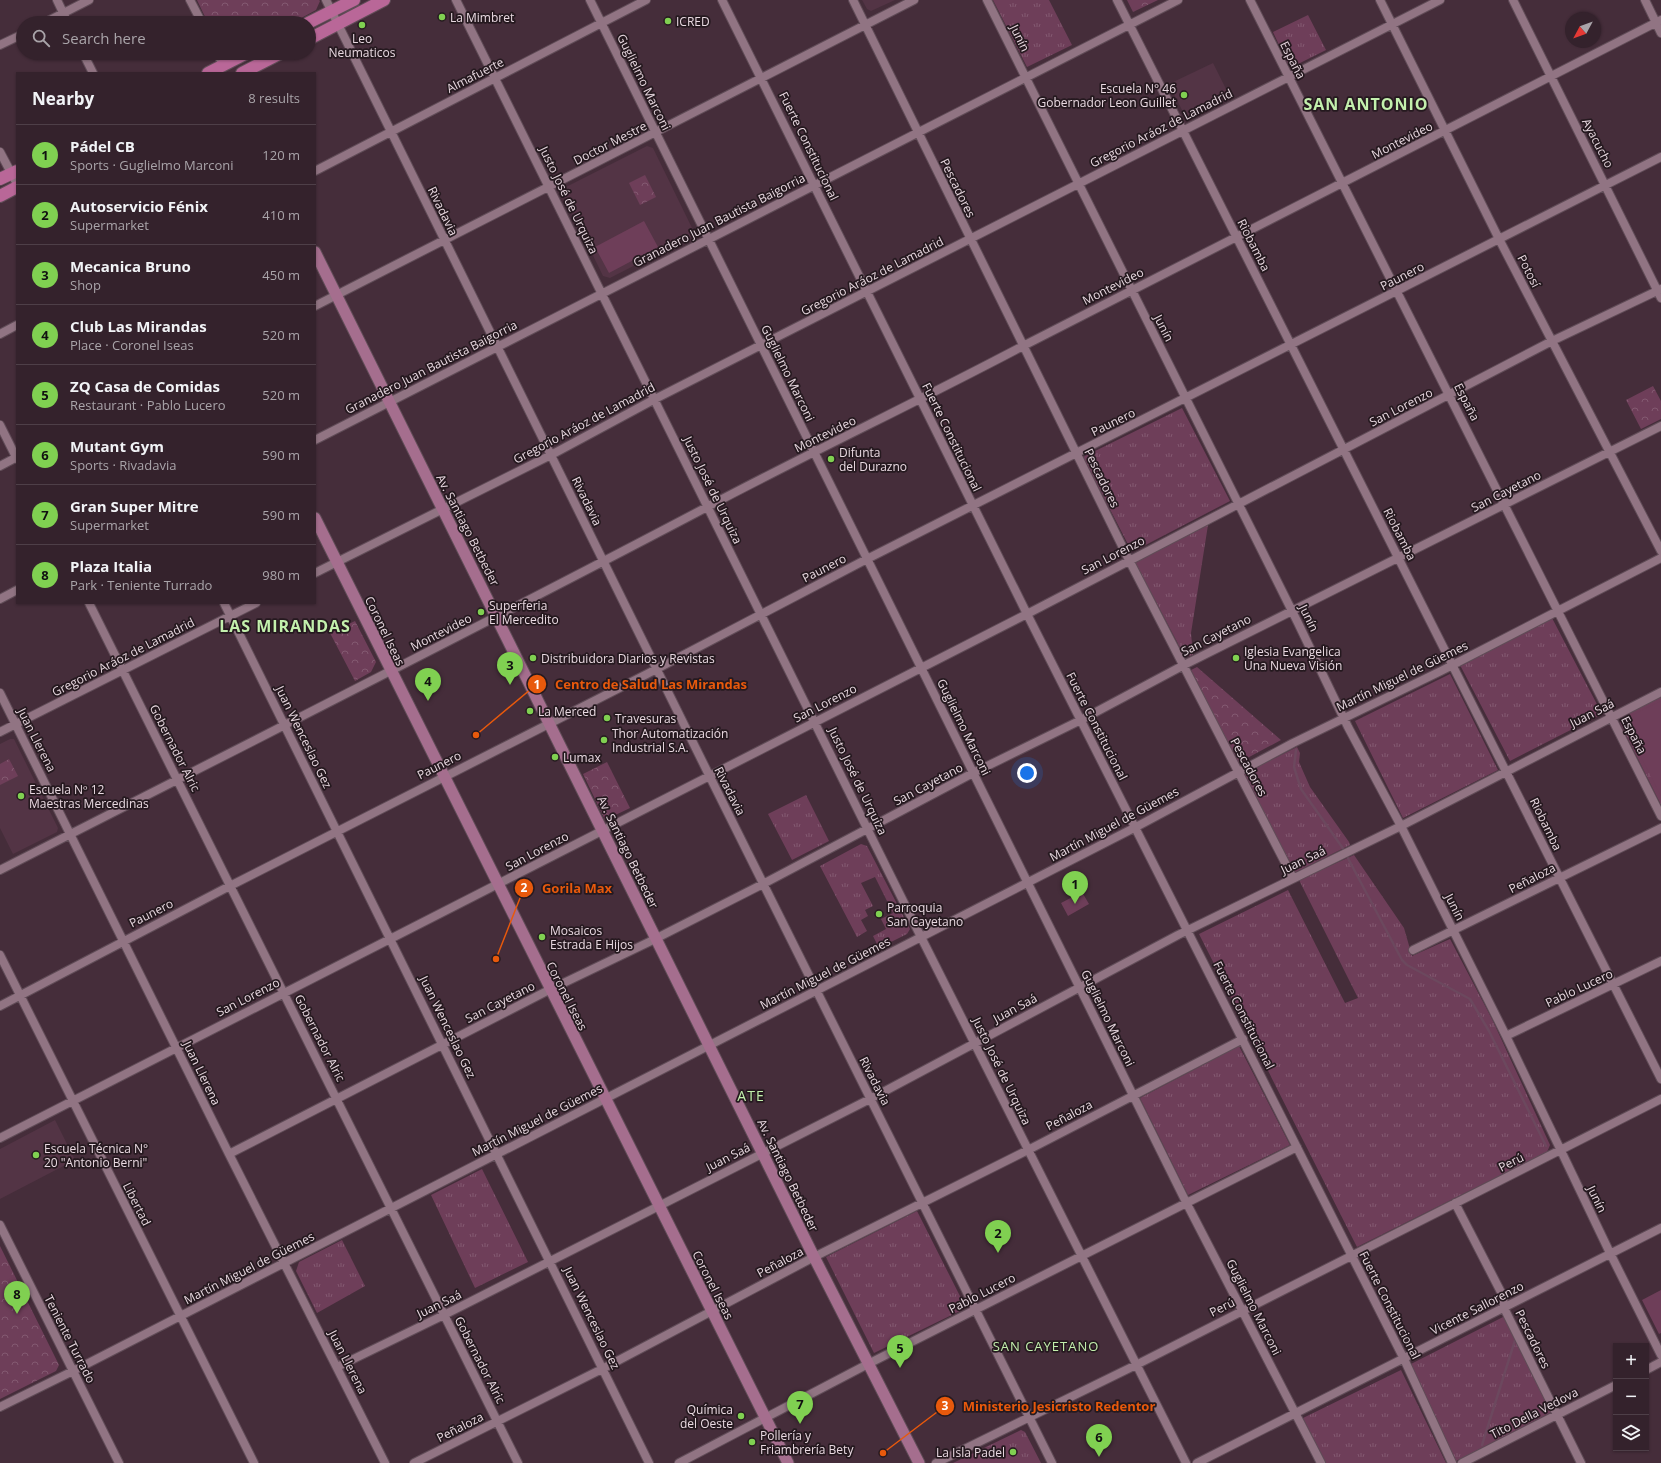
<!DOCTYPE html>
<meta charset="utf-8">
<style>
body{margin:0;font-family:"Open Sans",sans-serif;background:#3c2a34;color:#f1f3f6}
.controls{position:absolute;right:12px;bottom:12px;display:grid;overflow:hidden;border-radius:0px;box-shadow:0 1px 3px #0004}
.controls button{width:36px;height:36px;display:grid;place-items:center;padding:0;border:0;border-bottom:1px solid #4e3f48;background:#34222c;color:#f1f3f6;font:20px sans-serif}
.compass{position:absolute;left:1565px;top:12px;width:36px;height:36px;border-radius:50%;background:#34222c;box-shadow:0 1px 3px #0004;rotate:229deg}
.you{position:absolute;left:1027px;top:773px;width:14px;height:14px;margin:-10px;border:3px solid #fff;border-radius:50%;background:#1a73e8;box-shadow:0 0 0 6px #1a73e833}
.badge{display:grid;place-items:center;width:26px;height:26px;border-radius:50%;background:#80d051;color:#111;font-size:13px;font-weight:700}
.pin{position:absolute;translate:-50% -33px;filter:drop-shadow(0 1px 2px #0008)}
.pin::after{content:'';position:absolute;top:21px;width:14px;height:12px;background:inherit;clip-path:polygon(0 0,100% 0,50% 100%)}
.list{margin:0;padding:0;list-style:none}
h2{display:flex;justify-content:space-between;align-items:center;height:52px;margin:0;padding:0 16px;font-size:17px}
h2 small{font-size:13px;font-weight:400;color:#a9a4a9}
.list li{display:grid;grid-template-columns:26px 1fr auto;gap:12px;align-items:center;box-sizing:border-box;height:60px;padding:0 16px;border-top:1px solid #4e3f48}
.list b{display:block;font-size:15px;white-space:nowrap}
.list p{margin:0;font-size:13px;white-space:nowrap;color:#a9a4a9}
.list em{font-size:13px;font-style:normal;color:#a9a4a9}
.icon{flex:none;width:22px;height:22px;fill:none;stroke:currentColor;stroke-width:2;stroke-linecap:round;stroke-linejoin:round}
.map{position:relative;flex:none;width:1661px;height:1463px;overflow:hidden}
.search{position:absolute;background:#34222c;box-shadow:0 1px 3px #0004;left:16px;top:16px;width:300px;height:44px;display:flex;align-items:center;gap:10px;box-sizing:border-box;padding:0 14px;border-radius:22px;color:#a9a4a9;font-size:15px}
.panel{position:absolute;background:#34222c;box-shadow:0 1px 3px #0004;left:16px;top:72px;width:300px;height:532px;border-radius:0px}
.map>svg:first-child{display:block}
.built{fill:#533445}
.grass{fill:url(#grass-tufts)}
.park{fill:url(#park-crowns)}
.pitch{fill:#6e3e59}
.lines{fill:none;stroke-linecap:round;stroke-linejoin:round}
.stream{stroke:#6c485e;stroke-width:2.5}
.street-casing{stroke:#604c57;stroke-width:10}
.secondary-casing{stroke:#604c57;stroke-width:13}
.primary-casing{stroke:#604c57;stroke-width:14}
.street{stroke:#917483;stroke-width:8}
.secondary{stroke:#a56e8e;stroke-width:11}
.primary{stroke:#b96798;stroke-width:12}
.poi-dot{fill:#80d051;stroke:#25191f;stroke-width:1.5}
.labels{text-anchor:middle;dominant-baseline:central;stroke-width:3.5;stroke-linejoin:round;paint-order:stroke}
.poi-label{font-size:12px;fill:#e9d9e1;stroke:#25191f;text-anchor:start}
.street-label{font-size:12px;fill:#e9d9e1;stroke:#25191f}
.neighbourhood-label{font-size:13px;letter-spacing:1px;fill:#c3f0ad;stroke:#25191f}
.quarter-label{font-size:14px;letter-spacing:1px;fill:#c3f0ad;stroke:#25191f}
.district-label{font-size:16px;font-weight:bold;letter-spacing:1px;fill:#c3f0ad;stroke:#25191f}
.leader{fill:none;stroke:#e8590c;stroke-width:1.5}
.callout-dot{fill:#e8590c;stroke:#25191f;stroke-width:1.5}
.mark-label{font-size:12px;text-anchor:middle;font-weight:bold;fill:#fff}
.callout-label{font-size:13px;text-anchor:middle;font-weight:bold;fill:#e8590c;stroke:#25191f;stroke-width:3.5;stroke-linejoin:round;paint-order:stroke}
</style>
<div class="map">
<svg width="1661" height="1463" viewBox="0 0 1661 1463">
<defs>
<pattern id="grass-tufts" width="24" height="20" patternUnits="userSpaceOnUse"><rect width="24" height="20" fill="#6e3e59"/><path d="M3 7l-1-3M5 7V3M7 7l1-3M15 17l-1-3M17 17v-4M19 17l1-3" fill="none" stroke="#835971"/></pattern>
<pattern id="park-crowns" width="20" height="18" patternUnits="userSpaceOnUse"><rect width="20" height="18" fill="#6e3e59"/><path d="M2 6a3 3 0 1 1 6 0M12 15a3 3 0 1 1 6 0" fill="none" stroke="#835971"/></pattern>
</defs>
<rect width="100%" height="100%" fill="#452d3a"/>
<path class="built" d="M862,0H895L871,11L867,9Z
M1213,63L1230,97L1190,117L1184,114L1169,84Z
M647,146L653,148L693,230L692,236L610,278L603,276L563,194L564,188Z
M10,739H14L58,828L57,832L13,854L0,828V744Z
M55,1120L75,1160L0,1199V1149Z"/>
<path class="grass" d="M993,0H1049L1072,45L1027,67Z
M1308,15L1326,50L1294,66L1288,64L1273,32Z
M1182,408L1230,501L1132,552L1083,457Z
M1208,525L1191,633L1193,655L1185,657L1135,562Z
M1552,618L1602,714L1510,761L1460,665Z
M1450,674L1498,770L1403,818L1355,721Z
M1661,695V805L1620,723L1622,715Z
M1297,747L1300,753L1299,762L1310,787L1349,842L1350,845L1294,873L1243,774Z
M806,795L829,841L792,860L768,814Z
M861,844L867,846L910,929L907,934L879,948L873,936L886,929L881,919L893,913L875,877L861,883L873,906L865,910L868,916L861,920L867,931L857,937L820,866Z
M1354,855L1404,928L1412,956L1450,939L1492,1019L1550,1145L1547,1152L1357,1247L1199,934L1288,890L1345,1003L1358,998L1299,880Z
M1239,1046L1290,1145L1188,1195L1140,1098Z
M482,1169L528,1262L475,1288L431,1195Z
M917,1211L966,1308L874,1353L826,1257Z
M342,1240L365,1286L317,1313L296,1271L299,1262Z
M1505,1316L1552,1412L1456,1461L1411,1364Z
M1401,1370L1446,1463H1326L1303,1418Z
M1021,1430L1025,1432L1041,1463H953Z"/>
<path class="park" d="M197,0H319L320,1L316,10L292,23H208Z
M1127,0H1158L1133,12Z
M645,175L656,197L640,205L629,183Z
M1653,386L1661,401V419L1641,429L1626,400Z
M355,621L376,662L371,672L355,681L330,633Z
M1197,667L1281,740L1238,763L1191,670Z
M9,759L18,776L0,785V764Z
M607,762L630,808L605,820L583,774Z
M0,1246L59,1365L56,1371L0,1399Z"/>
<path class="pitch" d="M644,221L658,247L609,273L595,247Z
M1661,701V796L1622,720Z
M1082,892L1089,904L1068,916L1061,903Z
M1661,1290V1333L1659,1334L1642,1300Z"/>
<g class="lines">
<path class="stream" d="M1296,750L1294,767L1301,789L1342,847L1402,960L1407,965L1470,999L1489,1031L1546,1146
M1482,1445L1516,1337"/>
<g class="street-casing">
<path id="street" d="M57,0L68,23
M190,0L202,23
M326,0L709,775L1052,1463
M456,0L921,937L1186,1463
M590,0L1186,1202L1321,1463
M722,0L1027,614L1404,1359L1452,1463
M853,0L1129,560L1293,878
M987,0L1298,623L1348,727L1401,826L1506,1036L1610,1253L1661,1355
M1117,0L1661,1079
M1250,0L1661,816
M1380,0L1499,239L1661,551
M1513,0L1661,298
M1645,0L1661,33
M44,23L89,0
M0,45L23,34
M83,53L93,73
M217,53L223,65
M0,152L17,184
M315,171L646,0
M315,306L914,0
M0,334L17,325
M0,425L17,459
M315,440L1178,0
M0,466L17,457
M315,573L551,455L655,399L1440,0
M0,599L17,590
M89,603L518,1463
M224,603L649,1463
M0,693L229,1154L385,1463
M0,732L256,603
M0,870C237,749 474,630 709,506C813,451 919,401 1023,346L1661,20
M1413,950L1661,828
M0,955L254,1463
M0,1006L224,889L647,674L867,559L1661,157
M1506,1036L1661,961
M0,1138L1027,614L1552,341L1661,289
M229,1154L549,990L649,942L763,884L973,773L1081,720L1184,665L1661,426
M1455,1203L1503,1296L1504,1308L1581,1463
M0,1225L119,1463
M337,1367L444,1315L870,1099L1178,935L1401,826L1661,692
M1646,1370L1661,1362
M0,1407L73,1371L1136,827L1293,743L1441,671L1661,558
M414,1463L604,1368L814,1257L1028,1150L1243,1039
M679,1463L868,1364L1297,1147
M936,1463L1136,1365L1661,1099
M1197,1463L1661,1228
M1462,1463L1616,1385"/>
</g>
<g class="secondary-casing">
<path id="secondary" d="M315,252L814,1257L919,1463
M315,518L788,1463"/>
</g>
<g class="primary-casing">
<path id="primary" d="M308,23L354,0
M309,39L384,0
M208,73L247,53
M242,73L281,53
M0,179L17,171
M0,196L17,187"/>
</g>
<use href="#street" class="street"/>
<use href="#secondary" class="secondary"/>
<use href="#primary" class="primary"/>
</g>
<g class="poi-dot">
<circle cx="442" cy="17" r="4"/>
<circle cx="668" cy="21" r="4"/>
<circle cx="362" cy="25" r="4"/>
<circle cx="1184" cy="95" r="4"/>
<circle cx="831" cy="459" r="4"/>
<circle cx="481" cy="612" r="4"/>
<circle cx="533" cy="658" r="4"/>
<circle cx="1236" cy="658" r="4"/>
<circle cx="530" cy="711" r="4"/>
<circle cx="607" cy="718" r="4"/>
<circle cx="604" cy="740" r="4"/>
<circle cx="555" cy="757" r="4"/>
<circle cx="21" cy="796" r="4"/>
<circle cx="879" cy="914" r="4"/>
<circle cx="542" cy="937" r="4"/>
<circle cx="36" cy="1155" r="4"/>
<circle cx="741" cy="1416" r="4"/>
<circle cx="752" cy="1442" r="4"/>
<circle cx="1013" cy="1452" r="4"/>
</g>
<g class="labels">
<g class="poi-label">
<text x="450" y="17">La Mimbret</text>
<text x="676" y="21">ICRED</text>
<text x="362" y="38" text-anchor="middle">Leo<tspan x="362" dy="14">Neumaticos</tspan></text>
<text x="1176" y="88" text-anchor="end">Escuela N° 46<tspan x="1176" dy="14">Gobernador Leon Guillet</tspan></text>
<text x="839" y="452">Difunta<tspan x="839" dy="14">del Durazno</tspan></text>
<text x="489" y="605">Superferia<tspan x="489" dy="14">El Mercedito</tspan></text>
<text x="1244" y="651">Iglesia Evangelica<tspan x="1244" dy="14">Una Nueva Visión</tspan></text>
<text x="541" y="658">Distribuidora Diarios y Revistas</text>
<text x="538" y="711">La Merced</text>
<text x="615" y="718">Travesuras</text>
<text x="612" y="733">Thor Automatización<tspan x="612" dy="14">Industrial S.A.</tspan></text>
<text x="563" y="757">Lumax</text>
<text x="29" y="789">Escuela Nº 12<tspan x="29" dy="14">Maestras Mercedinas</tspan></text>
<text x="887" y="907">Parroquia<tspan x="887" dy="14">San Cayetano</tspan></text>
<text x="550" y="930">Mosaicos<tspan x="550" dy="14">Estrada E Hijos</tspan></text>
<text x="44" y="1148">Escuela Técnica N°<tspan x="44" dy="14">20 "Antonio Berni"</tspan></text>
<text x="733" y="1409" text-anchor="end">Química<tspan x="733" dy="14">del Oeste</tspan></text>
<text x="760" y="1435">Pollería y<tspan x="760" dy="14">Friambrería Bety</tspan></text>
<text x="1005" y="1452" text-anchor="end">La Isla Padel</text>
</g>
<g class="street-label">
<text transform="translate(1020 38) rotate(64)">Junín</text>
<text transform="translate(1293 60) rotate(63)">España</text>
<text transform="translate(475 75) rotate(-27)">Almafuerte</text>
<text transform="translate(644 82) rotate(64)">Guglielmo Marconi</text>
<text transform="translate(1161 128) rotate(-27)">Gregorio Aráoz de Lamadrid</text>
<text transform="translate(1402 140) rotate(-27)">Montevideo</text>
<text transform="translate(610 143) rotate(-27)">Doctor Mestre</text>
<text transform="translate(1598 143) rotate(63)">Ayacucho</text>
<text transform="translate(809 146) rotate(64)">Fuerte Constitucional</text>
<text transform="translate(958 188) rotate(64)">Pescadores</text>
<text transform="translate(569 200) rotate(64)">Justo José de Urquiza</text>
<text transform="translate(443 211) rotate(64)">Rivadavia</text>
<text transform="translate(719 220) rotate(-27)">Granadero Juan Bautista Baigorria</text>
<text transform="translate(1254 245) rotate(63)">Riobamba</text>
<text transform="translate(1529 271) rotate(63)">Potosí</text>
<text transform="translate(872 276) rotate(-27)">Gregorio Aráoz de Lamadrid</text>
<text transform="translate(1402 276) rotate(-27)">Paunero</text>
<text transform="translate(1113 286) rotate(-27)">Montevideo</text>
<text transform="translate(1164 328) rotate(63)">Junín</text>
<text transform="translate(431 367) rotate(-27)">Granadero Juan Bautista Baigorria</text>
<text transform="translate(788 373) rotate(64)">Guglielmo Marconi</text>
<text transform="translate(1467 402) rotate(63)">España</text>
<text transform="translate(1401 407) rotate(-27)">San Lorenzo</text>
<text transform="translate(1113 422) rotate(-26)">Paunero</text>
<text transform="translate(584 423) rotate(-28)">Gregorio Aráoz de Lamadrid</text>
<text transform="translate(825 434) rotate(-26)">Montevideo</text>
<text transform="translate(952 437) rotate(64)">Fuerte Constitucional</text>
<text transform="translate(1102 478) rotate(64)">Pescadores</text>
<text transform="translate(713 490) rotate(64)">Justo José de Urquiza</text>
<text transform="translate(1506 491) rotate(-27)">San Cayetano</text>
<text transform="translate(587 501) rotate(64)">Rivadavia</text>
<text transform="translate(468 530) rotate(63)">Av. Santiago Betbeder</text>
<text transform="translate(1400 534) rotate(63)">Riobamba</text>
<text transform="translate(1113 555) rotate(-27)">San Lorenzo</text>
<text transform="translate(824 568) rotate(-27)">Paunero</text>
<text transform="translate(1309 618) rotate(64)">Junín</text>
<text transform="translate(385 631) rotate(64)">Coronel Iseas</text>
<text transform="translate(441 632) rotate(-27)">Montevideo</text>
<text transform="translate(1216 635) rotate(-27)">San Cayetano</text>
<text transform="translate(123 657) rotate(-27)">Gregorio Aráoz de Lamadrid</text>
<text transform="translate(1402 676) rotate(-26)">Martín Miguel de Güemes</text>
<text transform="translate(825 703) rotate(-27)">San Lorenzo</text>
<text transform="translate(1592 713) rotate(-27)">Juan Saá</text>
<text transform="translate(1097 726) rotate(63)">Fuerte Constitucional</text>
<text transform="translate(964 727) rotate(64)">Guglielmo Marconi</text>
<text transform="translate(1634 735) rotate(63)">España</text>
<text transform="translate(304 737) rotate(64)">Juan Wenceslao Gez</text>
<text transform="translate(37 740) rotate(63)">Juan Llerena</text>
<text transform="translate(175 748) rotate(63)">Gobernador Alric</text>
<text transform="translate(439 765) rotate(-27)">Paunero</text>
<text transform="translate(1249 767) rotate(62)">Pescadores</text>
<text transform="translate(858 781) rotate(64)">Justo José de Urquiza</text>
<text transform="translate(928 784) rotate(-28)">San Cayetano</text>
<text transform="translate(730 791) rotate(63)">Rivadavia</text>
<text transform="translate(1114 824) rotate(-28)">Martín Miguel de Güemes</text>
<text transform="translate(1546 824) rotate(64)">Riobamba</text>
<text transform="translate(537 851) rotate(-28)">San Lorenzo</text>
<text transform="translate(628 852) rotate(64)">Av. Santiago Betbeder</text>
<text transform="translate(1303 860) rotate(-26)">Juan Saá</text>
<text transform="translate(1532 878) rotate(-27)">Peñaloza</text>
<text transform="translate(1455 907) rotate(63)">Junín</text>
<text transform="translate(151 913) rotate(-27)">Paunero</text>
<text transform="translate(825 973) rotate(-27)">Martín Miguel de Güemes</text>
<text transform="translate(1579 988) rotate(-25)">Pablo Lucero</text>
<text transform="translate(567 996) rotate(63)">Coronel Iseas</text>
<text transform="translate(248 997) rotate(-27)">San Lorenzo</text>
<text transform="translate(500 1002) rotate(-27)">San Cayetano</text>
<text transform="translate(1015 1008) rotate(-28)">Juan Saá</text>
<text transform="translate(1244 1015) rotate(63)">Fuerte Constitucional</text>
<text transform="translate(1108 1018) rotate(64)">Guglielmo Marconi</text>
<text transform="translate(448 1027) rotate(64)">Juan Wenceslao Gez</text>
<text transform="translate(320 1038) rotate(63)">Gobernador Alric</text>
<text transform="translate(1002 1071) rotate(64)">Justo José de Urquiza</text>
<text transform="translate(202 1073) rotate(64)">Juan Llerena</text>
<text transform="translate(875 1081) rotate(63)">Rivadavia</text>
<text transform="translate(1069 1115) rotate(-28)">Peñaloza</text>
<text transform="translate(537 1120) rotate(-27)">Martín Miguel de Güemes</text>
<text transform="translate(728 1157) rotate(-27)">Juan Saá</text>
<text transform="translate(1511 1162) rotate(-27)">Perú</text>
<text transform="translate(788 1175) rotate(64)">Av. Santiago Betbeder</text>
<text transform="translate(1597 1199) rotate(64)">Junín</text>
<text transform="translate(137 1204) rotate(63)">Libertad</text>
<text transform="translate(780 1262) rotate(-28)">Peñaloza</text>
<text transform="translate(249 1268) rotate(-27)">Martín Miguel de Güemes</text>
<text transform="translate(713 1285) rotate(63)">Coronel Iseas</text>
<text transform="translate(982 1293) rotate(-27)">Pablo Lucero</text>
<text transform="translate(439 1304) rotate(-26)">Juan Saá</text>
<text transform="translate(1390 1305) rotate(63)">Fuerte Constitucional</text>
<text transform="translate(1222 1307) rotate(-27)">Perú</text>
<text transform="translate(1254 1307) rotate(63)">Guglielmo Marconi</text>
<text transform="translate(1477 1308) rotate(-27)">Vicente Sallorenzo</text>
<text transform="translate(592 1318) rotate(64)">Juan Wenceslao Gez</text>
<text transform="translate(70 1339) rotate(63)">Teniente Turrado</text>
<text transform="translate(1533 1339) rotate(64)">Pescadores</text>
<text transform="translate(480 1360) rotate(63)">Gobernador Alric</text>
<text transform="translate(348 1362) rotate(63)">Juan Llerena</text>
<text transform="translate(1534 1413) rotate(-27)">Tito Della Vedova</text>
<text transform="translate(460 1427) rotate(-27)">Peñaloza</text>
</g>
<g class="neighbourhood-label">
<text x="1046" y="1346">SAN CAYETANO</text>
</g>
<g class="quarter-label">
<text x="751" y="1095">ATE</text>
</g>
<g class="district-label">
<text x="1366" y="104">SAN ANTONIO</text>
<text x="285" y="626">LAS MIRANDAS</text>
</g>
</g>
<path class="leader" d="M476 735L537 684M496 959L524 888M883 1453L945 1406"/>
<g class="callout-dot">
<circle cx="476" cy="735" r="4"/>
<circle cx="496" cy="959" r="4"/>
<circle cx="883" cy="1453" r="4"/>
<circle cx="537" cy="684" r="10"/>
<circle cx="524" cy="888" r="10"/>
<circle cx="945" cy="1406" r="10"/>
</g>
<g class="mark-label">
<text x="537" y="689">1</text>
<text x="524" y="892">2</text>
<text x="945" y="1410">3</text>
</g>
<g class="callout-label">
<text x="651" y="689">Centro de Salud Las Mirandas</text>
<text x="577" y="893">Gorila Max</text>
<text x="1059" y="1411">Ministerio Jesicristo Redentor</text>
</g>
</svg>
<div class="controls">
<button>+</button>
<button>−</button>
<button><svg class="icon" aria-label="layers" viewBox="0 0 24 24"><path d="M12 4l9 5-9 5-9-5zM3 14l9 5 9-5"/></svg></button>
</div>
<svg class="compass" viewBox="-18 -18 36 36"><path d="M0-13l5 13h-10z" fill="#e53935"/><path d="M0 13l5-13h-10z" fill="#a9a4a9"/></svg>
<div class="you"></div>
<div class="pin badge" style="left:1075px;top:904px">1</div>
<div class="pin badge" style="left:998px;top:1253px">2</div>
<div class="pin badge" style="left:510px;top:685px">3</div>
<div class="pin badge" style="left:428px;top:701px">4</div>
<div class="pin badge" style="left:900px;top:1368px">5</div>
<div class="pin badge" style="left:1099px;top:1457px">6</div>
<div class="pin badge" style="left:800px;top:1424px">7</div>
<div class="pin badge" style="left:17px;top:1314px">8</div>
<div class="search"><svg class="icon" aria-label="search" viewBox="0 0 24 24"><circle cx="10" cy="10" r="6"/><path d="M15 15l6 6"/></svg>Search here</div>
<section class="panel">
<h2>Nearby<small>8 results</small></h2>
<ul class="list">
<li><span class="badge">1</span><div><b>Pádel CB</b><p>Sports · Guglielmo Marconi</p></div><em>120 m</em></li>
<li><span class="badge">2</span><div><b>Autoservicio Fénix</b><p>Supermarket</p></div><em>410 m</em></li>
<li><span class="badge">3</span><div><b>Mecanica Bruno</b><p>Shop</p></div><em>450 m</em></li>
<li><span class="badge">4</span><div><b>Club Las Mirandas</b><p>Place · Coronel Iseas</p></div><em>520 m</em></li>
<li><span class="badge">5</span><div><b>ZQ Casa de Comidas</b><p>Restaurant · Pablo Lucero</p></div><em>520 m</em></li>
<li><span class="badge">6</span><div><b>Mutant Gym</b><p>Sports · Rivadavia</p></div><em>590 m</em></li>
<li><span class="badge">7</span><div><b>Gran Super Mitre</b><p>Supermarket</p></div><em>590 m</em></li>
<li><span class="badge">8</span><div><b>Plaza Italia</b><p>Park · Teniente Turrado</p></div><em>980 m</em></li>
</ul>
</section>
</div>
